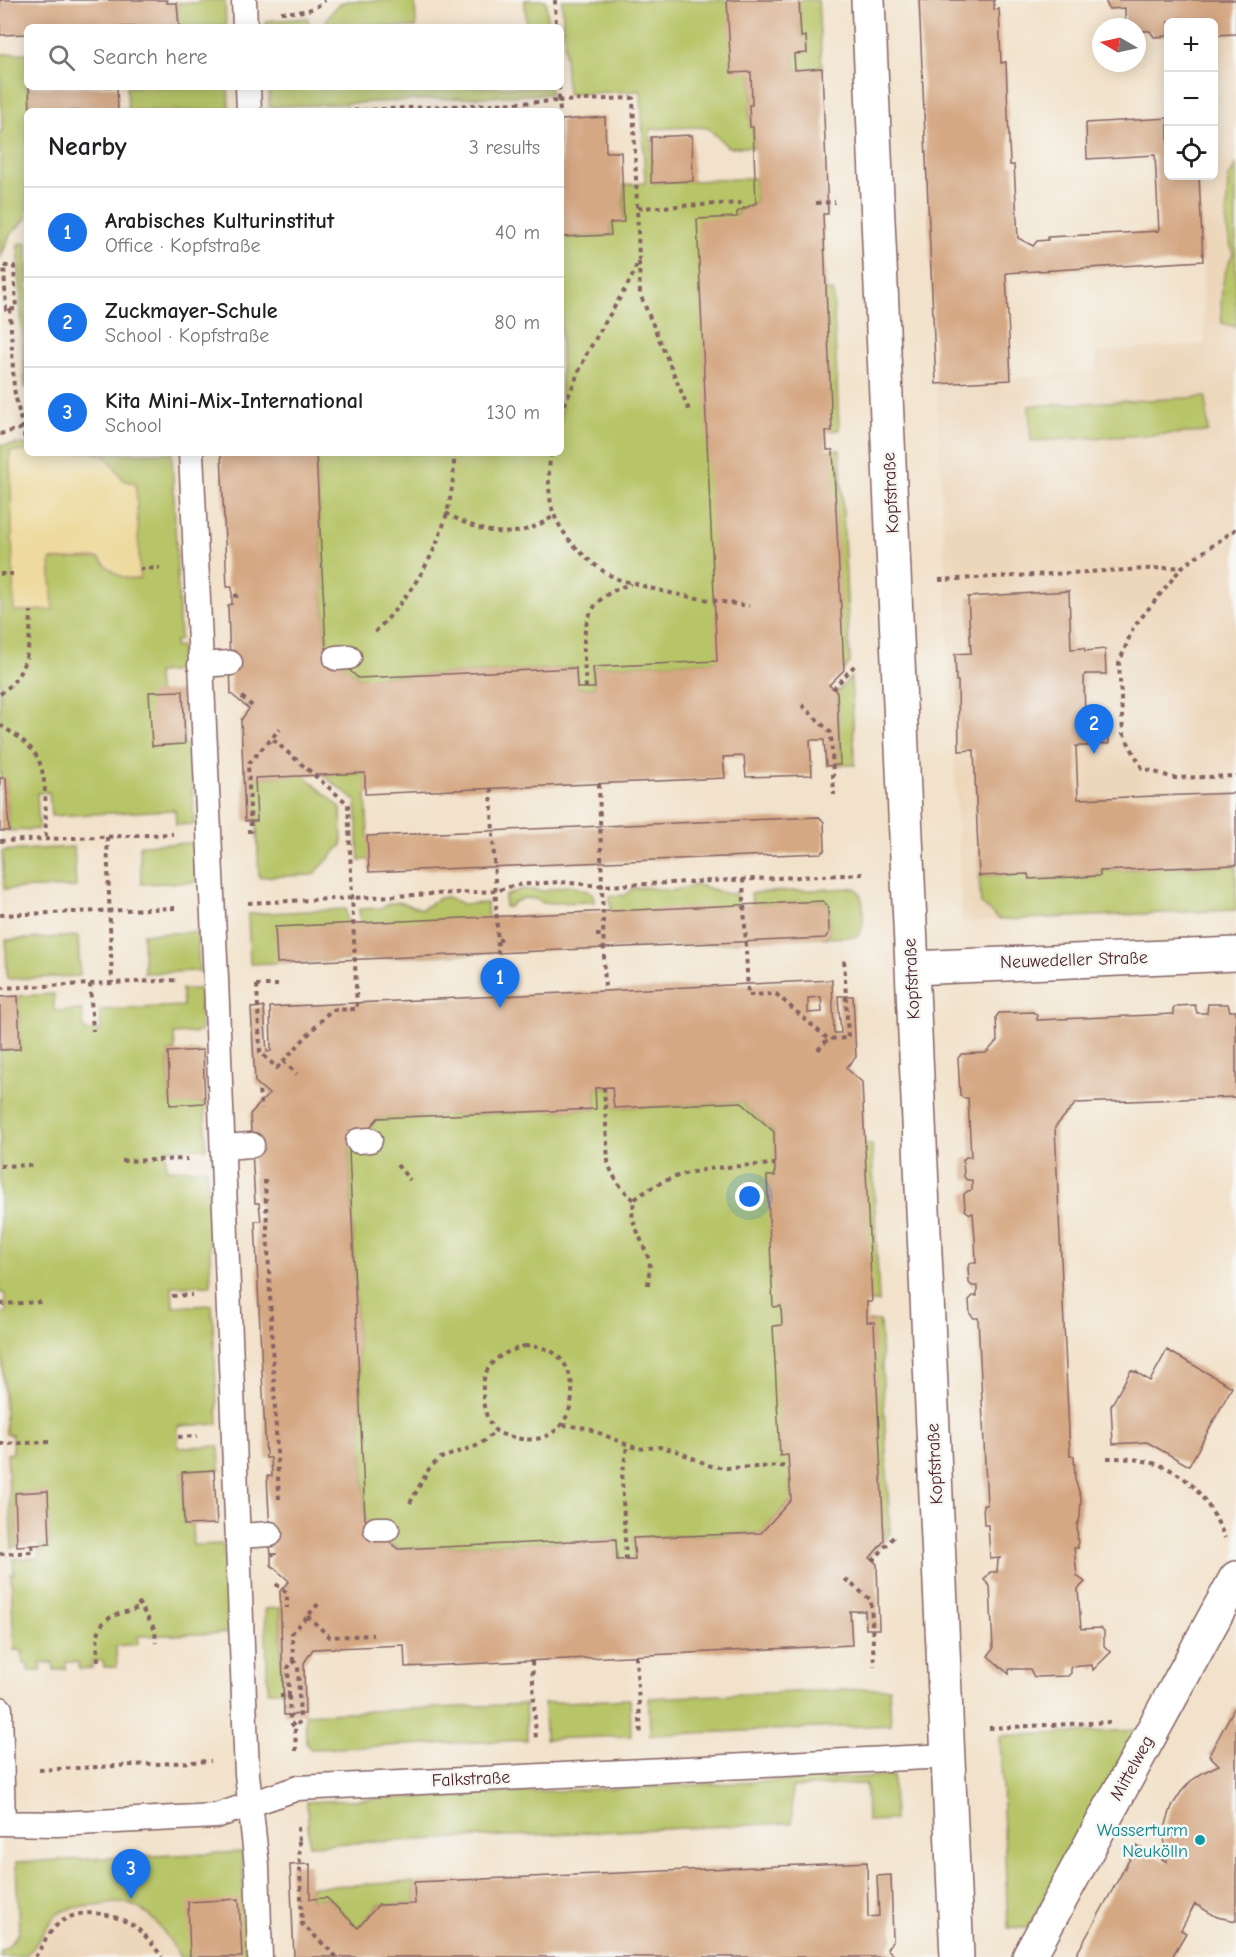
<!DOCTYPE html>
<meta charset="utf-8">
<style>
body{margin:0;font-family:"Comic Neue",sans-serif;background:#f2f2f2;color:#202124}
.controls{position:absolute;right:18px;top:18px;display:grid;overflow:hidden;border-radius:9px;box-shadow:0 3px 15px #0003}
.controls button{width:54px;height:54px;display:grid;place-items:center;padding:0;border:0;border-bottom:2px solid #e0e0e0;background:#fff;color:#202124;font:30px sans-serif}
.compass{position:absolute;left:1092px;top:18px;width:54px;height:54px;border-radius:50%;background:#fff;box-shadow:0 3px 15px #0003;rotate:279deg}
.you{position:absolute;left:750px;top:1197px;width:21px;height:21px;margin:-15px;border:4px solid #fff;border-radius:50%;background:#1a73e8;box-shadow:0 0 0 9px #1a73e833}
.badge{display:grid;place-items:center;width:39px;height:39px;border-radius:50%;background:#1a73e8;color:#fff;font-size:20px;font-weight:700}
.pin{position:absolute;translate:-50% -50px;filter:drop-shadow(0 2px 3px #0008)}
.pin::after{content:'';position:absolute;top:32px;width:21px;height:18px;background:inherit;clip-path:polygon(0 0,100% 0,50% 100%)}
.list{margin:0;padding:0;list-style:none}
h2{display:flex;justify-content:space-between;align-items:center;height:78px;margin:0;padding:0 24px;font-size:26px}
h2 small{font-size:20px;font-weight:400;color:#757577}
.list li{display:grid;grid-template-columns:39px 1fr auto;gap:18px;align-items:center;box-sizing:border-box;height:90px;padding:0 24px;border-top:2px solid #e0e0e0}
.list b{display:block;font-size:22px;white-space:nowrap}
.list p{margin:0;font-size:20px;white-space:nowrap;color:#757577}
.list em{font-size:20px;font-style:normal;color:#757577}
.icon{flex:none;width:33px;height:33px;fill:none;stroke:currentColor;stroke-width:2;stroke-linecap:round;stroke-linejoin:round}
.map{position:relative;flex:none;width:1236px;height:1957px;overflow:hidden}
.search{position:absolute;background:#fff;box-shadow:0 3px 15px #0003;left:24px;top:24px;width:540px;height:66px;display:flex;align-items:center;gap:15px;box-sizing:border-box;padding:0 21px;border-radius:9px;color:#757577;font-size:22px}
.panel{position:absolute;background:#fff;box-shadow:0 3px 15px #0003;left:24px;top:108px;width:540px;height:348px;border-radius:9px}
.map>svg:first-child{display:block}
.built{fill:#edd7bb}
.green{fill:#b7c567;stroke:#807249;stroke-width:1.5}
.sand{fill:#eeda9e;stroke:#9c7c64;stroke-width:1.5}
.building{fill:#d5a884;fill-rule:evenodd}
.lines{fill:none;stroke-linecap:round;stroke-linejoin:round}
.lane-casing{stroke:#856363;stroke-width:27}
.street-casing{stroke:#856363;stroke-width:36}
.path{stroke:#856363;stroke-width:4;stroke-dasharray:4.5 4.5;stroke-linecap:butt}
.lane{stroke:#fff;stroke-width:24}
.street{stroke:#fff;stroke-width:33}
.culture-dot{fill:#0f9aa8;stroke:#f6f6f2;stroke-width:2}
.labels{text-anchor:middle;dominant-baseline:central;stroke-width:5;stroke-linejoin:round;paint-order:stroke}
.street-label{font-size:18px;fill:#4a1f2b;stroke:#f6f6f2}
.culture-label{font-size:18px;fill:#0d838f;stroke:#f6f6f2;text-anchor:end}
</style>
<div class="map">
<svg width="1236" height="1957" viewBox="0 0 1236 1957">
<rect width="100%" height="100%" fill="#f6f6f2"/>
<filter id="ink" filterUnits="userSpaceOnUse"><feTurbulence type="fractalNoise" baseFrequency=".0167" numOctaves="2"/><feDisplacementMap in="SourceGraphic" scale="12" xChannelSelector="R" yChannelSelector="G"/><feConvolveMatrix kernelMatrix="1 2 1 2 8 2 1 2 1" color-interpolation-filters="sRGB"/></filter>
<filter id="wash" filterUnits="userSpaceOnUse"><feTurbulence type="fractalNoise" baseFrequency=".008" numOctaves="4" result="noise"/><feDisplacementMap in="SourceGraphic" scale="24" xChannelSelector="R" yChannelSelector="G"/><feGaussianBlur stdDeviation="1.35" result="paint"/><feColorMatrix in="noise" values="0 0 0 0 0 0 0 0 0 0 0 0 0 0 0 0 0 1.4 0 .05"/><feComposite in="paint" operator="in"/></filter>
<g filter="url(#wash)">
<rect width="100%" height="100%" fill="#f2e2cb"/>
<path class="built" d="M1191,0H1236V910L962,922L936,384L1095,372L1096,352L1205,344L1199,176H1214V22H1192Z
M242,1852L246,1957H0V1950L6,1949L19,1932L16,1862Z"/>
<path class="green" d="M199,0H225L226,27H179L177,3H199Z
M415,0L416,27H324C328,15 335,6 346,1Z
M525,0H546L548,27H526Z
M562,0H727L751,72L752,105L749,106L750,127H753L754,147H728L708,128L696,127L650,129L652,183L755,178L756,203L737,212L721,661L593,667L595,688H577L576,668L358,678L326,648L316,453H561V237L611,235L610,223L624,221V185L645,183L641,91L567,94Z
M799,0H818L822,68L795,70L794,54L806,36L801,37Z
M308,18L309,27H266V21Z
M27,53V87H29L30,111H27V218L10,235L0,259V131H2L0,54Z
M127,87H228L229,107L226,111H128Z
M269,87H550L551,94L269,107Z
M1236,165V327L1222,323C1220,299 1221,275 1233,254L1226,226L1228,179Z
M27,243V388H25L18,244Z
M821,291H833L839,430L827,431Z
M1206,397L1208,432L1031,441L1029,406Z
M27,444V453H172L180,640L175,641V647L181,646L182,671L157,673L158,692L153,746L190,744L194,824L176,825L175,810L51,816L49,792L37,793L39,829L9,831L6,779L0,778V445Z
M828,450H840L850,663L838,676Z
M851,677L855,765H840L837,692Z
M365,773L368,836L399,859L359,860L356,801L323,775Z
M304,775L341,808L342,845L313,875L259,877L255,778Z
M194,843L196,882L141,884L140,845Z
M74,847L76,887L4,889L2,851Z
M1236,865V910L1000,920L981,904L979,876L1028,874L1029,879L1100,876V871Z
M569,885L593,893L594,902L543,903L535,899L524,898L514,902L509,907H505V896L522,889L545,891Z
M696,885C711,887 721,895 737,894L739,942L613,948L610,896L625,895L632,889L644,887L671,891Z
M852,888L857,889C865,898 865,925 859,935L854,937L822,938L827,937L829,933L828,906L823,901L752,905L751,893Z
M447,897L463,904L487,903L490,953L362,959L359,909L382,908L388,904L399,902L422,909L439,898Z
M346,909L349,960L250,964L248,914Z
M197,932L199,971L144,973L143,934Z
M78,936L80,976L7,979L6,940Z
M182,989H200L201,1032L174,1034L175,1051L168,1052L170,1104L205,1103L206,1148L166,1149V1169H207L211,1285L172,1286L173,1307L212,1305L218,1424L178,1426V1447L219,1446L220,1470L182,1472L184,1524L192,1525L193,1545L223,1544L228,1633L138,1636V1644L116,1646L117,1667H104L103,1661H92V1668L79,1669L78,1662H66V1669L54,1670L53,1663H41V1671H28V1664H23L22,1650H14L11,1574H14L13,1559L39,1558V1545L50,1544L47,1492L15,1493L17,1546L12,1548L7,1454L13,1453L12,1435L6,1434L0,1314L6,1313L5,1294L0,1293V1050L20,1049L18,996L54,994V1011L82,1010L84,1031H101L100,1010L183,1006Z
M612,1087L614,1108L741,1102L774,1132L791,1500L761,1533L633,1538L635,1559L617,1560L616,1539L398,1549L365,1519L349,1151L378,1118L596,1109L595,1088Z
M859,1144H872L879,1302H867Z
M880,1321L890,1533L870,1558L867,1322Z
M280,1608L283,1691H268L265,1609Z
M889,1688L891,1725L650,1735L649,1698Z
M630,1699L631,1736L545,1739L544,1703Z
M525,1704L527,1740L311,1749L306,1744L305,1714Z
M1137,1730L1028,1928H1008L1000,1736Z
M893,1776L894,1820L867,1821L866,1784L792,1787V1823L309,1845L307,1802Z
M242,1852L246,1957H180C167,1935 149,1905 121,1903C112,1902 103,1906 93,1906C81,1907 69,1906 58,1914C44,1924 37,1950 23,1956C17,1957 6,1957 0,1957V1950L6,1949L19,1932L16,1862Z
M414,1882L415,1904L378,1905L358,1928L327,1898L310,1899V1887Z"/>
<path class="sand" d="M10,451L93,453L108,458L124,481L136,483L140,579C120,580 112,572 99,558L50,560L53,610L14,611Z"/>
<g id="blocks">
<path class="building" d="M0,0H167V3H177L179,27H27V34L0,35Z
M727,0H799L801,37L806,36L807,53L794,54L795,70L822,68L828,214H823L832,431H826L827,450H833L844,670L829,685L837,692L840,765L826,766L824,740H810L812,775L746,777L744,756L723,757L725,778L365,794V773L255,778L257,821H245L241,720L249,709L231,694L228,605L232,604V587H227L221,453H316L326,648L358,678L576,668L577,688H595L593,667L717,661L697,219L737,217V212L756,203L753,127H750L749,105H752L751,72L731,73Z
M919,0H994V10L999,9L1001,63L1006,62L1010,165H1014L1018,238L1033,246L1037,241L1048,240V237L1159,231L1155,155L1087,159L1086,123L1168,118V176H1199L1203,261L1006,273L1011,380L936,384Z
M1105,0H1236V34L1214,35V22H1168V36L1154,37L1150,31H1137V27H1129L1125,22V8L1109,9Z
M29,87H117L118,111H30Z
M605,117L606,152H621L624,222L610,223L611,235L561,237V120Z
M692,135L693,181L651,183V137Z
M1069,591L1071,649L1084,648L1085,651L1105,649L1106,674H1085L1084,677L1085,719H1088L1087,721L1108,719L1109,744L1089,743L1088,746H1076L1078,799L1236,793V865L1100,871V876L1029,879L1028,874L979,876L974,750L959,751L958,681H956L955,654L971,653L968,597Z
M183,691L185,744L152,746L149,692Z
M0,778H6L9,831H0Z
M819,817L824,822L825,848L824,851L821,853L369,872L367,836Z
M823,901L828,906L829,933L825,938L277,963L275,927Z
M832,980L834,1033H841L838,996H853L856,1057L846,1068L862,1082L872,1302H867V1322H874L884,1541L870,1558L877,1564L879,1629H866L865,1611H850L852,1645L405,1667L404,1645L313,1649L304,1663L305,1714L284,1715L280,1591L289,1581L271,1565V1556L277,1554H271L270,1546L277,1544H270V1534L267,1476H272L271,1458H266L255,1221H261L259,1203H255L250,1114L269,1094L255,1082L251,1008L264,1007L267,1052L271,1051L270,1007ZM821,997L822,1012L808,1013V998ZM612,1087L614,1108L741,1102L774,1132L775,1176H767L773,1307L781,1306L782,1325L773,1326L780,1456L788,1455L791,1500L761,1533L633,1538L635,1559L617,1560L616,1539L398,1549L365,1519L349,1151L378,1118L596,1109L595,1088Z
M18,996L20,1049L0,1050V997Z
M1208,1004H1228L1230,1011H1236V1097L1076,1103L1055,1127L1070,1456H1074L1075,1479L1081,1498L1080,1518L1077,1525L1078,1548H1074L1077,1576L1085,1582L1078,1589L1081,1629L1101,1628L1104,1631V1646L1111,1652L1093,1670L1092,1665L1071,1667V1673L1068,1676L1034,1677L1030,1669H1009V1674L988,1656L993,1649L990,1586L984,1580L990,1572H997L998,1560L1000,1558L990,1559L988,1525H984L983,1505H987L978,1318H974L970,1314L969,1300L973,1296H977V1286H972L969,1283L968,1267L971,1263H976L975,1239L973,1213L970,1214L965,1210L964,1194L968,1191L972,1190V1180H967L964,1177L963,1160L966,1157H971L968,1098H963L960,1095L958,1058L962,1054L986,1053L997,1041L996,1017L999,1013L1033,1012L1037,1015V1020L1174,1014L1173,1009L1177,1006L1195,1005L1197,1013H1207Z
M203,1050L205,1103L170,1105L168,1052Z
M1167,1350L1232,1387L1189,1466L1147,1442L1113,1444L1111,1406L1131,1370L1135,1372L1136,1371L1139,1374L1150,1381Z
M214,1470L217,1524L184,1525L182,1472Z
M48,1491L50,1544L17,1546L15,1493Z
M1236,1705V1921L1217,1917L1195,1904L1181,1930L1186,1933L1172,1957H1075L1137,1846L1167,1862L1164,1836L1167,1821L1172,1806L1181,1792L1191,1781L1204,1772L1219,1765L1209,1755Z
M867,1862L868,1917L879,1916L877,1876L891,1875L893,1941L887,1949L896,1957H294L290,1865L310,1864V1899L327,1898L358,1928L378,1905L415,1904L414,1882Z
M239,1899L242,1957H190L188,1902Z"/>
</g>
</g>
<g filter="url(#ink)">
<use href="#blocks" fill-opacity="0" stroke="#856363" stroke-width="1.5"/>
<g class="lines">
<g class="lane-casing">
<path id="lane" d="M244,0L245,27
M248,87L249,111
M191,453L216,979L247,1774L257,1866L260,1957
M336,658L349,657
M200,665L230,663
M358,1141L370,1140
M223,1147L252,1145
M376,1529H387
M238,1536L270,1534
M0,1709L3,1823
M0,1823L57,1824L216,1816L298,1788L947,1756"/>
</g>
<g class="street-casing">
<path id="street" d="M868,0L957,1957
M912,968L1236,954
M1029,1957L1236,1578"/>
</g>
<path class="path" d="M555,0L556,27
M281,12C298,12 312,13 325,0
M345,111L559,101V87
M560,111L559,101L633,98L639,259L631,279L587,353L561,413
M816,203L835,202
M638,208L741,203L744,208
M639,262L640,294L689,410
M4,266H14L16,309L6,310Z
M10,309L14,389L26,444
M0,434L27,427
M551,453C548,470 548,491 552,508C559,535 591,566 615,578C622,581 630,582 637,584C673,596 712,600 749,606
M446,513C485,535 517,542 555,515
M1236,529L1182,567L1133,628L1119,663L1123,733L1142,768L1174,778L1236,776
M140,569L160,568
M0,574H13
M939,580L1182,567
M234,596L243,595
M375,632C424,582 455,525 454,453
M586,688C583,641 575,600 631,584
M833,689L855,665
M0,694C29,674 30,643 31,611
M242,697L252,706
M802,705L831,733L834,795
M0,725C14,734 31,744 38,759C48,779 45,817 46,839
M599,784L605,991
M491,788L500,996
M247,831H251L248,764L280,729
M107,837L112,983
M0,841L173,834
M743,879L748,995L776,994L828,1039L848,1038L844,958
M248,903L496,891L515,885L560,882L602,886L865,874
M0,915L175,908
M596,935H604
M498,940L507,939
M90,984L93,1031
M256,985H278
M257,985L260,1052L277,1068L331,1010L357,1009L348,804L271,738
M0,988L179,980
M818,1050L828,1039
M283,1061L297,1074
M604,1087L608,1162C613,1179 622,1189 634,1200
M259,1091L262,1109
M122,1161L188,1159
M397,1165L410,1180
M0,1166L35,1165
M265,1180L279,1499
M648,1285L650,1262L632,1218L634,1200C675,1166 724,1167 775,1164
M172,1296L192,1295
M0,1304L42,1302
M525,1346C530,1347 537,1346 543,1348C589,1360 581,1452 516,1438C509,1436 500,1435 495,1430C487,1421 483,1407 483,1396C481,1365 497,1354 525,1346Z
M563,1425L587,1428L638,1449L659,1447L674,1450L711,1466L726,1468L789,1466
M178,1437L197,1436
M0,1444L49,1442
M1107,1458C1171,1457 1200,1480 1225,1538
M410,1503L430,1467L441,1458L479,1445L496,1431
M0,1554L33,1552L32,1545
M626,1560L622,1478L627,1446
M873,1561L895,1535
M845,1579L871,1600L874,1666
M276,1584L287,1593V1608
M138,1602L155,1630L156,1643
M307,1616L330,1637L373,1635
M636,1656L641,1736
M293,1660L298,1667L300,1721L295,1728L296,1751
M98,1661C95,1620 101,1618 140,1608
M532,1661L536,1741
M280,1696H289L288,1668L293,1660L292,1633L321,1601
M289,1696L290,1721L295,1728
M989,1728L1110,1722
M39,1770L211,1761
M298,1827L299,1841
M299,1841L302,1924L337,1957
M35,1957C42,1947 47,1934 56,1926C76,1906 112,1912 134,1926C145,1934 154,1946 162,1957"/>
<use href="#lane" class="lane"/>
<use href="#street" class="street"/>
</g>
</g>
<circle class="culture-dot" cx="1200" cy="1840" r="6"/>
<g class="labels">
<g class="street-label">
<text transform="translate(891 493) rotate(-93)">Kopfstraße</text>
<text transform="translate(1074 960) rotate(-2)">Neuwedeller Straße</text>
<text transform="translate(912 979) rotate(-93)">Kopfstraße</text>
<text transform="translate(935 1464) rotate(-93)">Kopfstraße</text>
<text transform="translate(1132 1768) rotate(-61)">Mittelweg</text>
<text transform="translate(471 1779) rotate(-3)">Falkstraße</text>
</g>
<g class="culture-label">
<text x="1188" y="1830">Wasserturm<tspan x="1188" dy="21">Neukölln</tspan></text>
</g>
</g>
</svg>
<div class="controls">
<button>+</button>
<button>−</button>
<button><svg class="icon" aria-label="locate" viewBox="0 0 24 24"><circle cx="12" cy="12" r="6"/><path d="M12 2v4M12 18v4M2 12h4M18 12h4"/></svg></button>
</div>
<svg class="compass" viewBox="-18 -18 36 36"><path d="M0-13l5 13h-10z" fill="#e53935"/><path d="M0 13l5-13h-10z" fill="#757577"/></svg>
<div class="you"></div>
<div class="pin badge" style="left:500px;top:1008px">1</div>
<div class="pin badge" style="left:1094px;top:754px">2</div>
<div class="pin badge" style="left:131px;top:1899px">3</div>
<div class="search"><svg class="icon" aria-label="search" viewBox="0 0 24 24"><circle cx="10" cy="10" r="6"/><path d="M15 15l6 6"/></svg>Search here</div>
<section class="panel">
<h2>Nearby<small>3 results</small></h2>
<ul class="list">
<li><span class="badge">1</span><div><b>Arabisches Kulturinstitut</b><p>Office · Kopfstraße</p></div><em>40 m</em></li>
<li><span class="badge">2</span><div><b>Zuckmayer-Schule</b><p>School · Kopfstraße</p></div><em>80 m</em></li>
<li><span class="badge">3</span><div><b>Kita Mini-Mix-International</b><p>School</p></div><em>130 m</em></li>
</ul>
</section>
</div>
